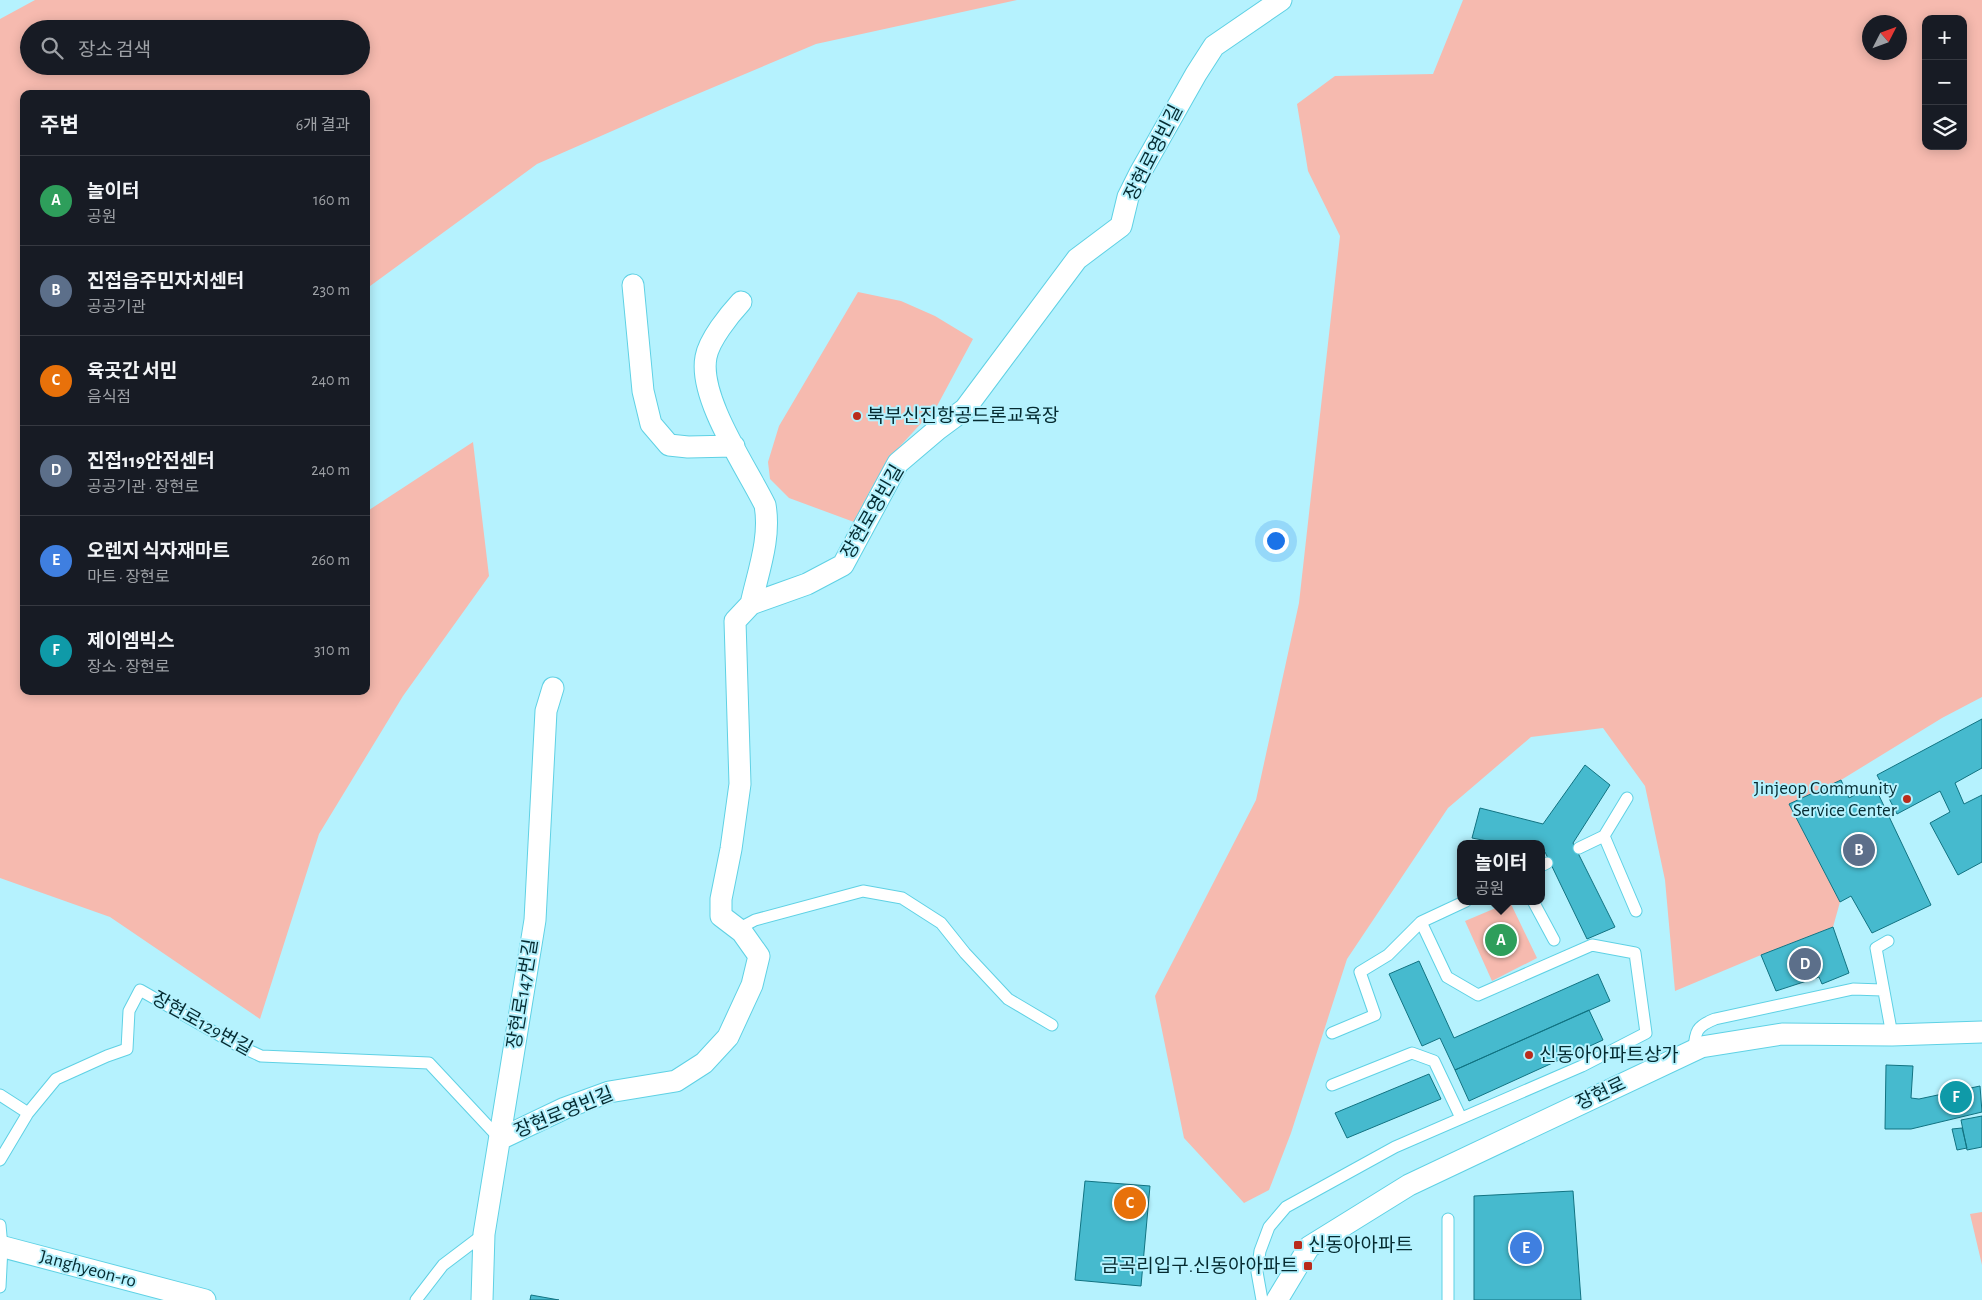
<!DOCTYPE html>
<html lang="ko">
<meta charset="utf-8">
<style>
body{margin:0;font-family:"Alegreya Sans","Noto Sans KR",sans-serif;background:#242831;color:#f1f3f6}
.controls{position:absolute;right:15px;top:15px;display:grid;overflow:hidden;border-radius:10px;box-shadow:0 2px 12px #0003}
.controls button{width:45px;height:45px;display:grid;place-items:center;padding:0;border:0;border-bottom:1px solid #363941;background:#171b24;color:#f1f3f6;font:25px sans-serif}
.compass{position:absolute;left:1862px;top:15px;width:45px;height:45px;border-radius:50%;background:#171b24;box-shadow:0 2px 12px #0003;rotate:48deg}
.you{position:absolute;left:1275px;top:540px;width:18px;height:18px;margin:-12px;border:4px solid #fff;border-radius:50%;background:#1a73e8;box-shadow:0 0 0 8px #1a73e833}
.badge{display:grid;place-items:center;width:32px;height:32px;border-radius:50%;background:#d89994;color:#fff;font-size:16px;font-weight:700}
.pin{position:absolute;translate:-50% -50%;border:2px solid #fff;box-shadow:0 1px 5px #0006}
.popup{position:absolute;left:1457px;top:840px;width:88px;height:65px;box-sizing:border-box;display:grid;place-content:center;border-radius:10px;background:#171b24;filter:drop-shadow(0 1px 4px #0005);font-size:16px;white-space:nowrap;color:#9ea1a6}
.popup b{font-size:19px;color:#f1f3f6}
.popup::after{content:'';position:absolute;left:50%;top:100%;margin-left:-10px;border:10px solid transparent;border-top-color:#171b24}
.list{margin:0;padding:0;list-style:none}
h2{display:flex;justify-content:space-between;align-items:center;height:65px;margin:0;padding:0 20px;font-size:21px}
h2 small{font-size:16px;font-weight:400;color:#9ea1a6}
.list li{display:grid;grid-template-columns:32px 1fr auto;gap:15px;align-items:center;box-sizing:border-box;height:90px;padding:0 20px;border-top:1px solid #363941}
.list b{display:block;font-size:19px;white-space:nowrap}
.list p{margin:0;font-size:16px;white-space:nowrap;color:#9ea1a6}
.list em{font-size:16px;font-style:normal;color:#9ea1a6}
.icon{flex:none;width:28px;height:28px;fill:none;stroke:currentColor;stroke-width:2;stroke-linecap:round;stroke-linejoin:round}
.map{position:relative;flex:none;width:1982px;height:1300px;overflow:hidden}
.search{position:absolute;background:#171b24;box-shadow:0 2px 12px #0003;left:20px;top:20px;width:350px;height:55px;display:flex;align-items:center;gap:12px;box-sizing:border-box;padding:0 18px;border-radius:28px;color:#9ea1a6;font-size:19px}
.panel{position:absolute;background:#171b24;box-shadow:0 2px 12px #0003;left:20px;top:90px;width:350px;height:605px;border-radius:10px}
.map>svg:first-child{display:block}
.green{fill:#f6baaf;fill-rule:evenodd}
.building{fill:#46bace;stroke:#117382}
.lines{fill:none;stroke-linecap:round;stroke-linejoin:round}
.service-casing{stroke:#5fd1e4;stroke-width:13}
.minor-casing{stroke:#5fd1e4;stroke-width:23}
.service{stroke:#fff;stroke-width:11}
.minor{stroke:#fff;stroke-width:21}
.poi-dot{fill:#b92c1c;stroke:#b5f2fe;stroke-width:2}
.labels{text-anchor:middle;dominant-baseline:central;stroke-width:4;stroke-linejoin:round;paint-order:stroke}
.street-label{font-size:19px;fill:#052b31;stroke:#b5f2fe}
.poi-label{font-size:19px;fill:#052b31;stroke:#b5f2fe;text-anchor:start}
</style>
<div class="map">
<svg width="1982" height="1300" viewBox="0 0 1982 1300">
<rect width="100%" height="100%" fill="#b5f2fe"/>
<path class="green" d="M35,0H1017L816,44L676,103L537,164L366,289V94H24V691H366V512L473,442L489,576L403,696L319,834L260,1019L110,917L0,878V19ZM29,29H361V66H29Z
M1463,0H1982V697L1942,718L1841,780L1789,804L1840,902L1833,927L1761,955L1675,991L1665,880L1645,786L1603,728L1531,737L1448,808L1347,959L1291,1133L1269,1190L1244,1203L1184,1138L1155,996L1256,800L1299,603L1340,236L1308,171L1297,104L1335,76L1433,74ZM1926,19H1963V146H1926ZM1870,22H1900V52H1870Z
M858,292L901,301L935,316L973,339L937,406L892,455L871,489L854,522L789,498L770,479L768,462L779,426Z
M1510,902L1537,958L1492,981L1465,921Z
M1982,1212V1265L1970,1214Z"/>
<path class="building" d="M1982,719V768L1955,783L1964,804L1982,795V862L1958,875L1930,823L1950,812L1940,791L1897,814L1877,775Z
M1585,765L1610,785L1573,843L1615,927L1587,939L1545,852L1541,851V844H1503L1472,838L1480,808L1543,824Z
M1841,780L1849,798L1874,785L1931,905L1872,933L1851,896L1840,902L1789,804Z
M1833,927L1849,973L1822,984L1819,977L1776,991L1761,955Z
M1419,961L1454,1038L1598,974L1610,1001L1455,1070L1440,1038L1422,1046L1389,974Z
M1589,1010L1603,1040L1469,1101L1455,1070Z
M1886,1065L1913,1066L1911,1098L1919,1099L1980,1086L1982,1112L1911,1129H1885Z
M1429,1074L1441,1099L1347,1138L1335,1113Z
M1982,1116V1147L1967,1150L1961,1120Z
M1962,1128L1967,1148L1957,1150L1952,1129Z
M1085,1181L1150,1186L1141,1286L1075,1280Z
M1573,1191L1581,1300H1474V1196Z
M531,1295L559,1300H530Z"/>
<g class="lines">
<g class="service-casing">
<path id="service" d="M1604,836L1636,911
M1579,848L1604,836L1627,798
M1541,866L1547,863
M1533,901L1554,940
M738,929L755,920L863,891L902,898L941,923L965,953L1008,999L1052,1025
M1888,941L1876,948L1892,1035
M1332,1033L1375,1015L1360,972L1388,955L1421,922
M1694,1050C1695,1031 1697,1026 1715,1019L1853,989L1882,990
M1332,1085L1412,1053L1434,1061L1461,1118
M0,1095L28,1113
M0,1160L28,1113L56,1079L107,1056L127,1049L129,1011L140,990L235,1044L261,1056L429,1063L500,1139
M1448,1219V1300
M0,1225L2,1247L0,1287
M416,1300L443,1265L484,1234
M1262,1300L1257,1272L1260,1251L1269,1227L1286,1207L1395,1147L1582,1066L1646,1033L1635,953L1592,945L1478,995L1447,977L1421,922L1466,901"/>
</g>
<g class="minor-casing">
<path id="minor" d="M633,285L643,391L651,424L669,445L688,447L734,446
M741,302C729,315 709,340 706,357C698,398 747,468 765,505C771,538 758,572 751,604
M500,1139L565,1108L609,1092L676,1081L704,1063L728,1037L752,985L759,956L742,932L721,916V899L731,849L740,784L735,621L751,604L807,584L843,565L898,463L938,429L965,409L1077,259L1121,226L1128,197L1140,173L1196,74L1214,46L1281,0
M0,1246L205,1300
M482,1300L484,1234L535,920L546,711L553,688
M1277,1300L1309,1247L1409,1185L1701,1047L1782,1034L1892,1035L1982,1032"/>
</g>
<use href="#service" class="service"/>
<use href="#minor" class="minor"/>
</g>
<g class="poi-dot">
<circle cx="857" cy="416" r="5"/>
<circle cx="1907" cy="799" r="5"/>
<circle cx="1529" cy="1055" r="5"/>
<rect x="1293" y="1240" width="10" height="10" rx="2.5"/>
<rect x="1303" y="1261" width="10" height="10" rx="2.5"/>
</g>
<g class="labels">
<g class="street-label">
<text transform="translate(1154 153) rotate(-63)">장현로영빈길</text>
<text transform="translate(873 512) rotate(-60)">장현로영빈길</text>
<text transform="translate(523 994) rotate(-81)">장현로147번길</text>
<text transform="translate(202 1024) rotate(29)">장현로129번길</text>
<text transform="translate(1601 1094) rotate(-25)">장현로</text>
<text transform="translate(564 1113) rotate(-22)">장현로영빈길</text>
<text transform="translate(88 1269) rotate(15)">Janghyeon-ro</text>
</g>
<g class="poi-label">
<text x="867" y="416">북부신진항공드론교육장</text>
<text x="1897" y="788" text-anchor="end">Jinjeop Community<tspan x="1897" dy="22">Service Center</tspan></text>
<text x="1539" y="1055">신동아아파트상가</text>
<text x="1308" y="1245">신동아아파트</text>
<text x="1298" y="1266" text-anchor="end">금곡리입구.신동아아파트</text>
</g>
</g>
</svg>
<div class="controls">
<button>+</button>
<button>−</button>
<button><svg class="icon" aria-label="layers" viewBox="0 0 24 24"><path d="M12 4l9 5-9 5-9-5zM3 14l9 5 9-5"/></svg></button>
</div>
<svg class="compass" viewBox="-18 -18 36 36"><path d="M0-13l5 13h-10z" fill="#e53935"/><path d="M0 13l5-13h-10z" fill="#9ea1a6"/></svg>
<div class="you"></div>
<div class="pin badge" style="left:1501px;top:940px;background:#2e9e5b">A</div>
<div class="popup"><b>놀이터</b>공원</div>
<div class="pin badge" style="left:1859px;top:850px;background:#5c6f8a">B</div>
<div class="pin badge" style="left:1130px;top:1203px;background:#e8710a">C</div>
<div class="pin badge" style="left:1805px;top:964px;background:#5c6f8a">D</div>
<div class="pin badge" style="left:1526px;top:1248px;background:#3f7fe0">E</div>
<div class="pin badge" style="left:1956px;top:1097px;background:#0f9aa8">F</div>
<div class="search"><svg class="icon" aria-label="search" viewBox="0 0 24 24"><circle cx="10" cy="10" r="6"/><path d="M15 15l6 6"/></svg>장소 검색</div>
<section class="panel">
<h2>주변<small>6개 결과</small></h2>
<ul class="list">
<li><span class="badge" style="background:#2e9e5b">A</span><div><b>놀이터</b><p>공원</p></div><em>160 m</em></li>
<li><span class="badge" style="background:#5c6f8a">B</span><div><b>진접읍주민자치센터</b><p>공공기관</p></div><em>230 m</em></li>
<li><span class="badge" style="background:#e8710a">C</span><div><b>육곳간 서민</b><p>음식점</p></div><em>240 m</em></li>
<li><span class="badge" style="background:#5c6f8a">D</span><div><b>진접119안전센터</b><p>공공기관 · 장현로</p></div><em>240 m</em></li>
<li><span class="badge" style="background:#3f7fe0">E</span><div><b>오렌지 식자재마트</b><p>마트 · 장현로</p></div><em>260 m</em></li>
<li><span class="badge" style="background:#0f9aa8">F</span><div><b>제이엠빅스</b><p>장소 · 장현로</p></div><em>310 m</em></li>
</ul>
</section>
</div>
